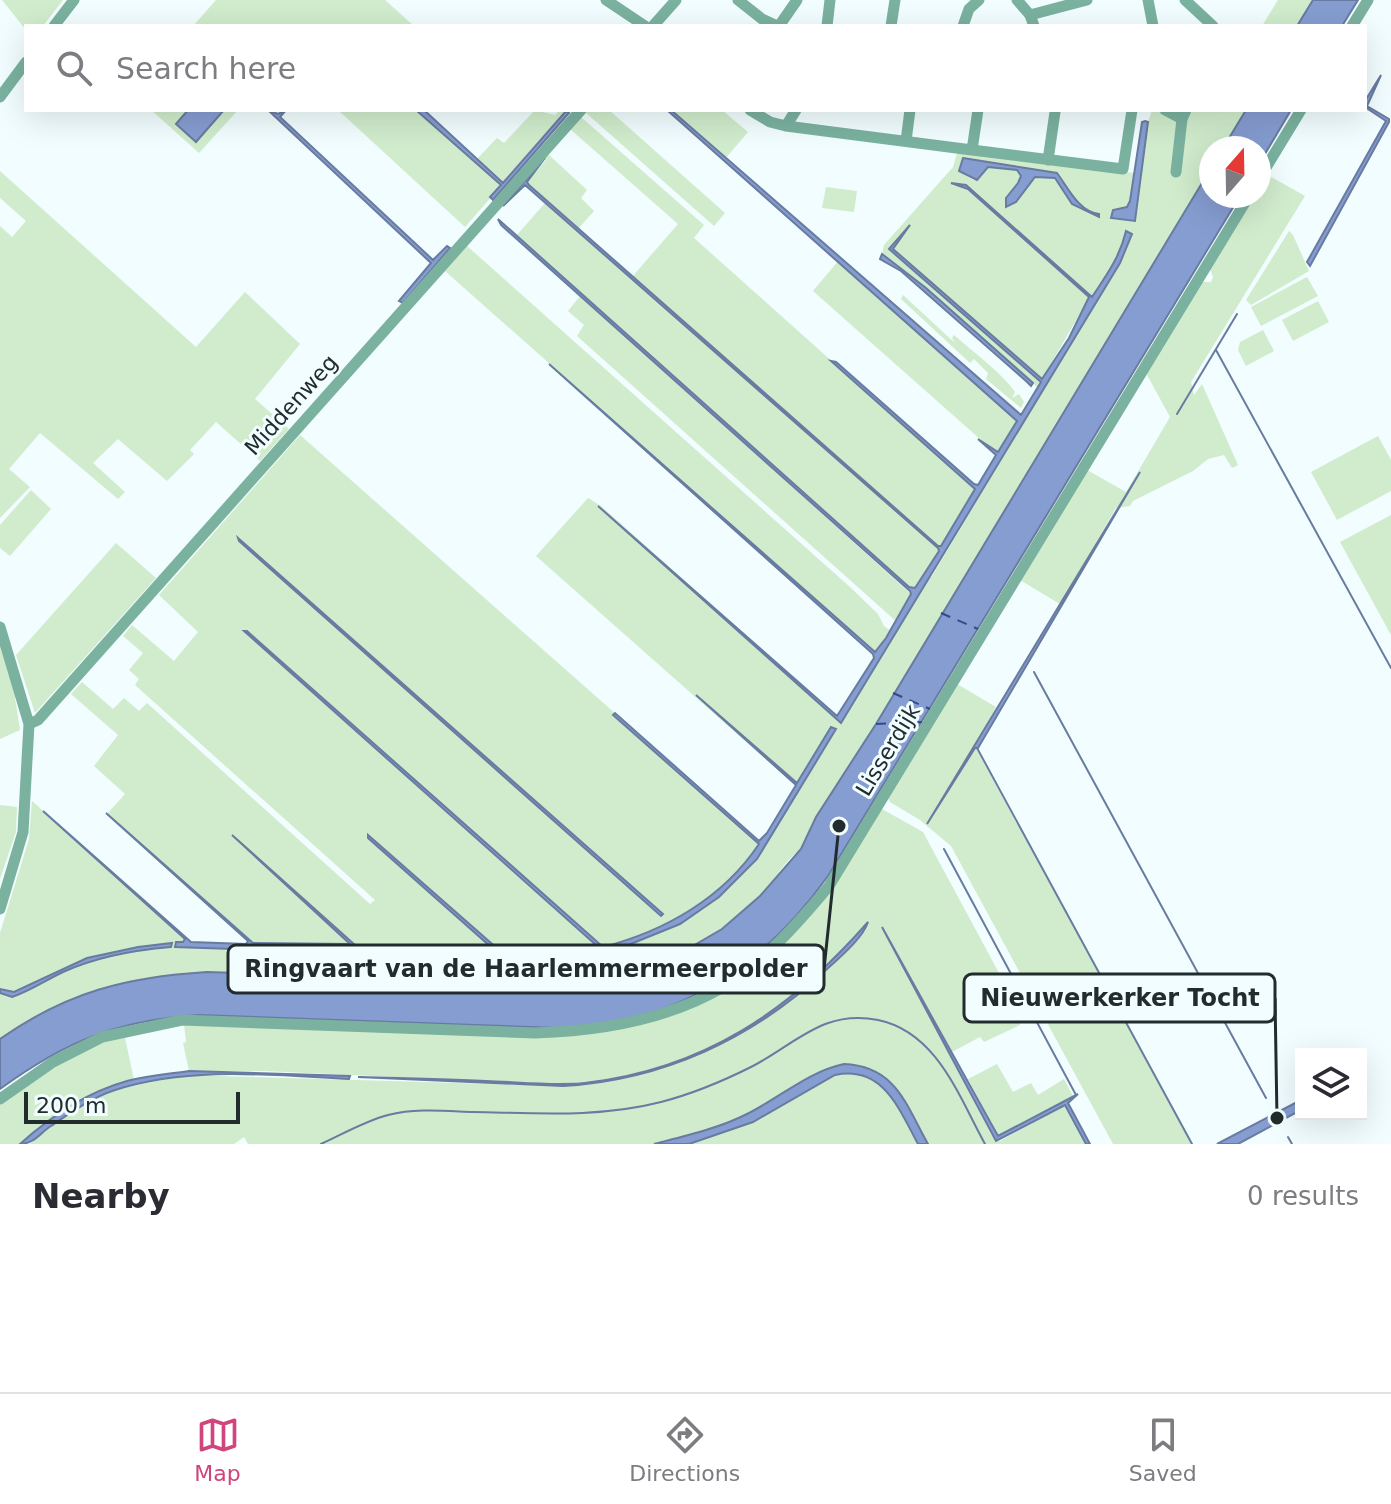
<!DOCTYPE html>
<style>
body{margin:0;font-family:"DejaVu Sans",sans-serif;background:#f2f2f3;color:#2b2b33}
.controls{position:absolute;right:24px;bottom:24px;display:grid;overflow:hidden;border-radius:0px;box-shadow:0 8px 32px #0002}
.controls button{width:72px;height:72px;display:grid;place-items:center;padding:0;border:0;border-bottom:2px solid #e1e1e2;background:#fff;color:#2b2b33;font:40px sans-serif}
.compass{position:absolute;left:1199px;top:136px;width:72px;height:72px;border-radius:50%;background:#fff;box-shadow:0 8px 32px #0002;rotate:20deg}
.scale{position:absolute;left:24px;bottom:20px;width:216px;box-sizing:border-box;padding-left:8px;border:4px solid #222c2e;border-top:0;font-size:22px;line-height:28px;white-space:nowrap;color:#222c2e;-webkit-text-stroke:6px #f1fdfe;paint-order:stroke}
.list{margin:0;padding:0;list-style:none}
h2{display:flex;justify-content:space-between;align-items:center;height:104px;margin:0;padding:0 32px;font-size:34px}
h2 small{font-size:26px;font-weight:400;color:#7c7c81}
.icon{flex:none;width:44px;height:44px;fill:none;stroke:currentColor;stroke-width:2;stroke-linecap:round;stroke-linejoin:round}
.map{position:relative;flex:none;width:1391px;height:1144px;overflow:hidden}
.search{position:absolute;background:#fff;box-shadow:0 8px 32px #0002;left:24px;right:24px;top:24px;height:88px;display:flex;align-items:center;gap:20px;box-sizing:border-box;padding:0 28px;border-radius:0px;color:#7c7c81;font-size:30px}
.sheet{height:248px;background:#fff}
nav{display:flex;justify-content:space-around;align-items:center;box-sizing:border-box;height:112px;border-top:2px solid #e1e1e2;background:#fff;font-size:22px;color:#7c7c81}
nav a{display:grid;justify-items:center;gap:4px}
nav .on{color:#cf457c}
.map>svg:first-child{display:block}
.green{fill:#d0eccc;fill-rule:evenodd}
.water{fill:#869dd1;stroke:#687ba0;stroke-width:2}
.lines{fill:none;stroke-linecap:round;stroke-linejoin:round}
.stream{stroke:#687ba0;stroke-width:2}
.ferry{stroke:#334b8b;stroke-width:2;stroke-dasharray:10 8;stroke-linecap:butt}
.minor{stroke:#7ab19f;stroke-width:11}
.labels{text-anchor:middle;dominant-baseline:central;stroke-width:6;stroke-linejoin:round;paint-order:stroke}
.street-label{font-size:22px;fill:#222c2e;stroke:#f1fdfe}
.leader{fill:none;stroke:#222c2e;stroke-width:3}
.callout-dot{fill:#222c2e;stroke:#f1fdfe;stroke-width:3}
.callout{fill:#f1fdfe;stroke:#222c2e;stroke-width:3}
.callout-label{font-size:24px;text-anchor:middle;font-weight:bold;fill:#222c2e}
</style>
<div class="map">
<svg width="1391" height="1144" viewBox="0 0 1391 1144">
<rect width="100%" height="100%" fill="#f1fdfe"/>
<path class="green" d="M2,0H63L43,26H26V30Z
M216,0H385L414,26H193Z
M1278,0H1313L1297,26H1262Z
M151,110H188L177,124L196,142L224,110H238L199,153Z
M338,110H416L502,185L465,227Z
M535,110L555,115L560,110L565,113L503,183L477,159L497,138L504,143Z
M587,110H609L725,213L714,226L585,112Z
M669,110H722L748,132L725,159Z
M1152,110H1246L1222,148H1211V167L801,849C785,860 774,881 761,895C706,952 643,973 568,983C495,982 422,980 350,977C216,971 117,958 0,1039V993L12,997L17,995L63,971L14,992L0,989V933L29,839L32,801L193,944L254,946L107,814L125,794L94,766L118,735L71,694L82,682L113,709L124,698L139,711L147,703L370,904L375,900L135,685L139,679L129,670L143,653L123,636L132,625L174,661L198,632L159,595L300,435L762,843L796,786L536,556L588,498L601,506L839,718L878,655L445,271L467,246L850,587L878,614L884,626L892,632L898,623L577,336L584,325L568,311L580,296L911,594L932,576L1071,344L1078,328L1120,263L1126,232C1120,257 1106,276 1092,297L967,185L959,183L952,186L963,185L968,189L1089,298L1042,379L892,248L910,226L890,250L1042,383L1038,388L926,288L882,254L884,245L953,167L958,150L1134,173L1130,201L1127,207L1113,211L1111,217L1134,221L1148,122ZM963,158L1057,173L1077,201L1092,213L1072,204L1055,178L1035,177L1016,202L1006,198L1019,183L1021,176L1017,170L988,167L981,176L973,180L959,171Z
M581,117L704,225L694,238L975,489L942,546H938L835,456L938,548L939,551L915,588L909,587L517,235L545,203L646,290L632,277L678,224L570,129Z
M549,155L587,190L581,198L594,211L578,229L527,182L546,160L542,156Z
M0,171L196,347L245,292L300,344L255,399L289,429L260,461L216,422L190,450L194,454L167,481L118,439L93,463L125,492L118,499L40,433L9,469L30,487L0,518V226L12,237L26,221L0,198Z
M1268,175L1305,196L1191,382L1194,395L1202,384L1238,465L1232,468L1224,455L1208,459L1193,471L1133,501L1130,506L1116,508L1060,604L1020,580L1087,470L1126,492L1170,417L1146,373L1201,282H1211L1213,277L1210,268L1255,196H1259V189Z
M826,187L857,191L854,212L822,208Z
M1289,231L1293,235L1309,271L1251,305L1246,300Z
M839,260L1018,421L998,455L813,291Z
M1307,277L1318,296L1261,326L1251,307Z
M903,295L955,343L952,338L954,335C972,351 1003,374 1015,392L1012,398L1019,394L1024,402L1021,408L986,379L988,373L974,359L970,363L901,299Z
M1318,301L1329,322L1293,341L1282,320Z
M1263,330L1274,351L1246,366L1238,350L1240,342Z
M1378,436L1391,460V491L1337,520L1311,472Z
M31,490L51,509L10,556L0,548V525Z
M1391,515V635L1340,542Z
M116,543L156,578L35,713L16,655Z
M0,647L14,691L20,730L0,739Z
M957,684L996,707L975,747L1192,1144H1113L951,846L920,820L890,802L888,798Z
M0,805L17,807L16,832L0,879Z
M882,809L923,832L1019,1010L1020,1025L984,1042L980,1037L952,1052L882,928L991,1134L996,1141H1000L1065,1105L1086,1144H928L892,1082L834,1066L746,1114L692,1135L654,1144H248L244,1137L234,1144H29L65,1116L111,1091L184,1075L563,1086C604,1084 642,1076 680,1061C638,1076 595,1082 550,1084L264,1071H189L183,1043L186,1042L184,1024L511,1033L668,1013L771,954Z
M124,1033L134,1080L41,1125L20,1144H0V1101L57,1061Z
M997,1064L1013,1092L1031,1083L1038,1095L1064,1079L1073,1096L999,1137L968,1079Z
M845,1073C887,1074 900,1112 918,1144H689L753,1122L835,1075Z"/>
<path class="water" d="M1313,0H1358L1342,26H1297Z
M1381,75L1367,106L1389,119V122L1310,266L1307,262L1386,121L1365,107V101Z
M188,110H224L196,142L176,124Z
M268,110L278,114L286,110L280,117L433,260L447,246L450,248L403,303L399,301L431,263Z
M416,110H424L503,183L566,111L569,113L493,200L490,197L501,185Z
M667,110H671L1021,415L1041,382L889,249L910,225L893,249L1042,379L1069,338L1089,297L968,189L951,183L966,185L1092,297C1106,276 1120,257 1126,231L1132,234L1120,263L841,723L598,506L837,716L874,658L873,654L549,364L875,652L886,638L911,594L910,591L501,225L498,219L909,587L915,588L939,551L938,548L525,185L503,206L545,158L527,182L529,185L938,546H941L975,489L831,361L836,362L974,484L978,485L996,455L978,439L998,452L1017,421Z
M1246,110H1291L1259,164V148H1223Z
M1145,121L1148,122L1135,221L1111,218L1113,210L1127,207L1130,201L1142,122Z
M963,158L1057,173C1068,188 1079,212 1099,214V217L1072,204L1055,178L1035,177L1016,202L1006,207V198L1018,183L1021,176L1017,170L988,167L977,180L959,171Z
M1211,168V196H1240L828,876C776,949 705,1006 614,1022C596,1025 577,1026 558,1028L199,1015C117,1020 66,1041 0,1089V1039C67,992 126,977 207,972L568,983L613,977L672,958L722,929L760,896L801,849L816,817L876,724Z
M882,254L926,288L1033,383L1031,386L1026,381L901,271L880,259Z
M1140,472L978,748H975L927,824Z
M238,538L663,914L661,916L239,541Z
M244,631H247L603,947C665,931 723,898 759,844L613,715L615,713L759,841L767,833L796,785L696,695L797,783L831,727L836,729L757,859L719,897L680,924L616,950L596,955L505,958L175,947L176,942H183L185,939L43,811L191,942L246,944L248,941L106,813L253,943L350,944L232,835L355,945L492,948L368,838V835L499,950L544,952L596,945Z
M868,922C863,938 839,958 825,971C752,1039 663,1080 563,1086L358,1077C401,1078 444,1079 486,1081C519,1082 552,1086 584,1083C703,1070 791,1010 868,922Z
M882,927L998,1136L1078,1094L1068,1103L1090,1144H1086L1065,1105L996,1141Z
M172,943L171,947C135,950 96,957 63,972C46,980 30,991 12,997L0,993V989L14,992L87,958L138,947Z
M844,1064C896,1066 906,1105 928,1144H918C899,1109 883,1065 835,1075L753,1122L689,1144H654C685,1136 720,1128 749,1113C780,1097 810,1071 844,1064Z
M189,1071L350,1076L349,1079C271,1075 191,1066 115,1090C93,1097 70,1113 51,1126C40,1133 34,1144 20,1144C50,1117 88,1092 127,1081C147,1076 168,1074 189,1071Z
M1301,1100V1110L1238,1144H1217Z"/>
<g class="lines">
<path class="stream" d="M1216,350L1391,668
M1177,414L1237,314
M1034,672L1266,1098
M977,748L1192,1144
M944,849L1076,1095
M1288,1137L1292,1144
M321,1144C343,1134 365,1121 388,1115C416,1108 445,1111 473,1112C536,1113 599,1118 661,1102C692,1094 723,1081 751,1067C796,1044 823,1009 878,1020C937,1032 959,1097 985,1144"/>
<path class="ferry" d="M941,613L978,629
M893,693L930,709
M876,724L922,722"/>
<path class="minor" d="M606,0L645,26
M738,0L762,19L777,26
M1017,0L1030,15
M1148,0L1153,26
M1185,0L1213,26
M54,26L74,0
M653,26L676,0
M779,26L797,0
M827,26L830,0
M891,26L895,0
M963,26L969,9L979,0
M1034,26L1030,15L1087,0
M1352,26L1368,0
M0,97L26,62
M750,110L770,122L786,126L972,150L978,110
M1165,110L1182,119
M786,126L796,110
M906,141L910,110
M972,150L1123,169L1132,110
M1048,160L1055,112
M1176,172L1182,119L1186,110
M1259,179L1301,110
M0,627L29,724L23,832L0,909
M29,724L38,720L581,110
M0,1099L53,1062L102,1037L182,1020L535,1033C599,1031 667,1020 723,987C763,963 800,921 829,886L1249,196"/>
</g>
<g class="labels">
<g class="street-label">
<text transform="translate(291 405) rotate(-48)">Middenweg</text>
<text transform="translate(888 750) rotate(-59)">Lisserdijk</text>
</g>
</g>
<path class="leader" d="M839 826L824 969M1277 1118L1275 998"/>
<g class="callout-dot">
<circle cx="839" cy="826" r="8"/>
<circle cx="1277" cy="1118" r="8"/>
</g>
<g class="callout">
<rect x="228" y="945" width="596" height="48" rx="8"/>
<rect x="964" y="974" width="311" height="48" rx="8"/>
</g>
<g class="callout-label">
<text x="526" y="977">Ringvaart van de Haarlemmermeerpolder</text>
<text x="1120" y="1006">Nieuwerkerker Tocht</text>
</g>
</svg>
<div class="controls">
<button><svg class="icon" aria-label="layers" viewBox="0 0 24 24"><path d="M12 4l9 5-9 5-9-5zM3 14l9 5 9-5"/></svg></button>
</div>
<svg class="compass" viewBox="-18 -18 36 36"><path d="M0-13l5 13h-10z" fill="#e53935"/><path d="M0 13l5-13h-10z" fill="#7c7c81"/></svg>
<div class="scale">200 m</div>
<div class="search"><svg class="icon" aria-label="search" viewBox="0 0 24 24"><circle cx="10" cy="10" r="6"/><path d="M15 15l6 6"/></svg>Search here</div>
</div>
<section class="sheet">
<h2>Nearby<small>0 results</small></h2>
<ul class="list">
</ul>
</section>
<nav>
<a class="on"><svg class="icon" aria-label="map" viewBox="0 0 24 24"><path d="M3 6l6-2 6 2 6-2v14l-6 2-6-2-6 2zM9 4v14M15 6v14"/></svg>Map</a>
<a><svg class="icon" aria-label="directions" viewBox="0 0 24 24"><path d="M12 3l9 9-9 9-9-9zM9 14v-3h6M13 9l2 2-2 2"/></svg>Directions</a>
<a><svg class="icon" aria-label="saved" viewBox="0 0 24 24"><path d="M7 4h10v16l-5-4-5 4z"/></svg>Saved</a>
</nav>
